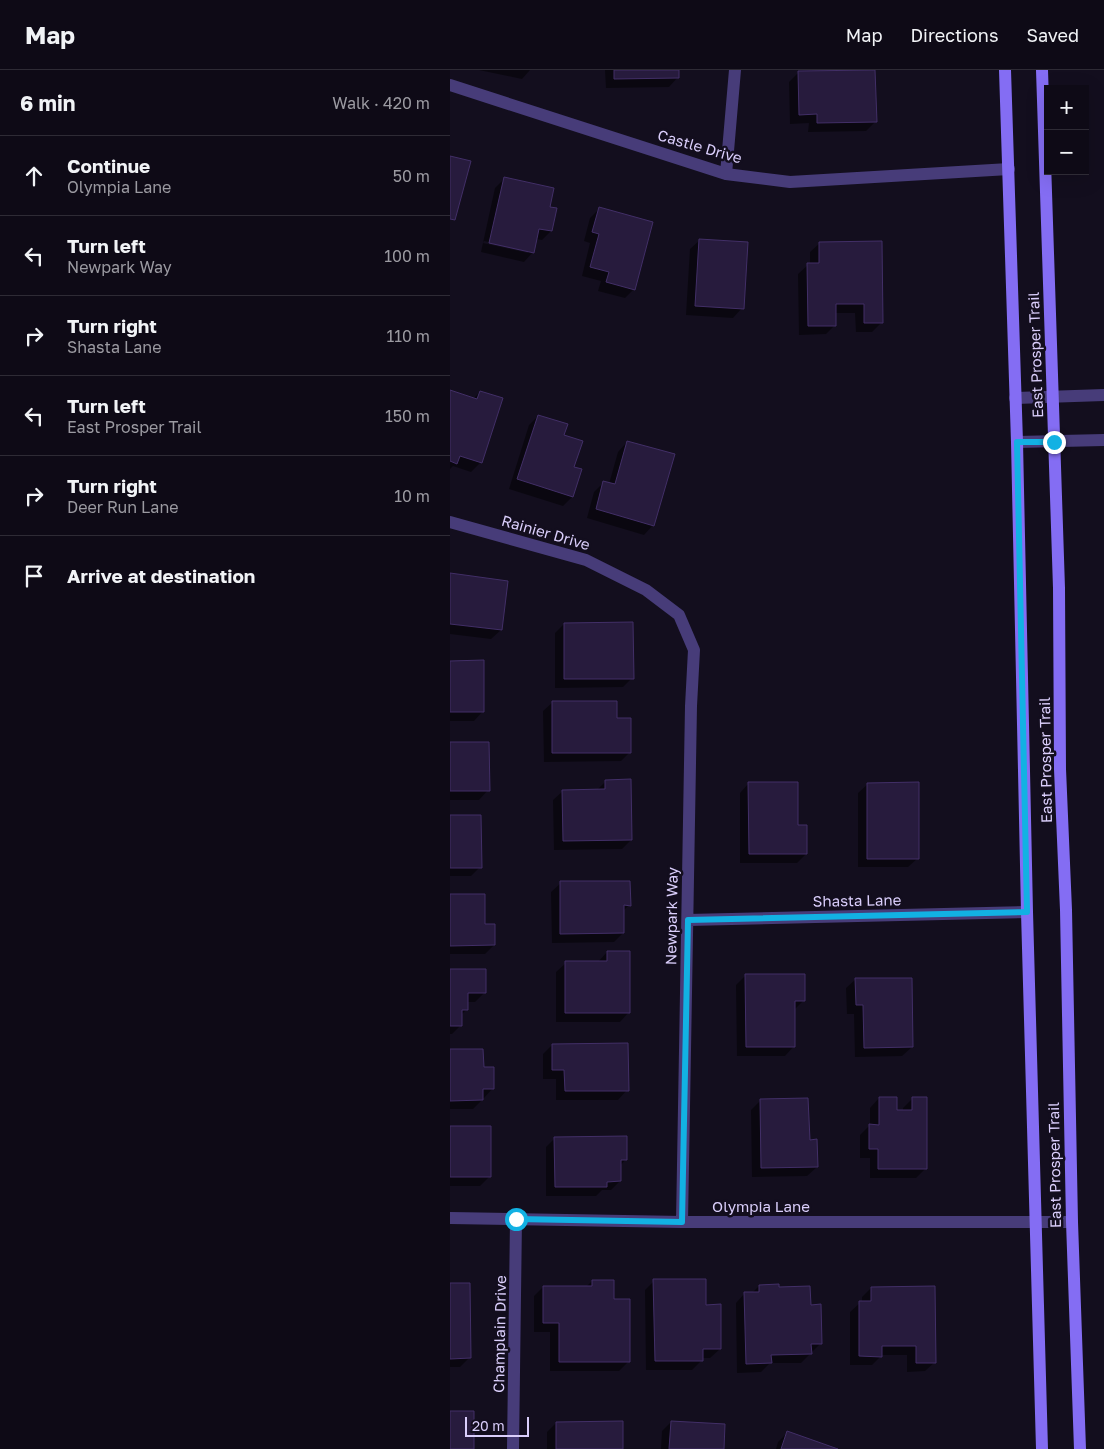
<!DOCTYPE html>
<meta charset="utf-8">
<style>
body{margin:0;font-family:"Golos Text",sans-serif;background:#17131f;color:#f1f3f6}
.controls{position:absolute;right:15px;top:15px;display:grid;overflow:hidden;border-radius:0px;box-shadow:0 5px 20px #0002}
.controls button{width:45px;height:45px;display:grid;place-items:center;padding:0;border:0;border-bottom:1px solid #2e2b35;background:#0e0a16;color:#f1f3f6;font:25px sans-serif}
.scale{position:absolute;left:15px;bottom:12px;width:64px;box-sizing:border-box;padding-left:5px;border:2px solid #dacefb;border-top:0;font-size:14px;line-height:18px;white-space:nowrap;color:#dacefb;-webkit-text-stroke:4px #130e1e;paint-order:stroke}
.stop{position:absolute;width:15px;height:15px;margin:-11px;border:4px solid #12b1e3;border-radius:50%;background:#fff}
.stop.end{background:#12b1e3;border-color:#fff;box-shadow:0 1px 5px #0008}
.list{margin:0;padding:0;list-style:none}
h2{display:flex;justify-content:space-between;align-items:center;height:65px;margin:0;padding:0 20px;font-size:21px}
h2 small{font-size:16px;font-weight:400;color:#9b9aa1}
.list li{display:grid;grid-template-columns:32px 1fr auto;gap:15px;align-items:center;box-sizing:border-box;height:80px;padding:0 20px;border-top:1px solid #2e2b35}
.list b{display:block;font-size:19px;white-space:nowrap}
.list p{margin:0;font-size:16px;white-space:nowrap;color:#9b9aa1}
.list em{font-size:16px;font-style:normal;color:#9b9aa1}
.icon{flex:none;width:28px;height:28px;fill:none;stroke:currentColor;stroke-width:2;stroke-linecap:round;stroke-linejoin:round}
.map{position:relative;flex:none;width:654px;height:1379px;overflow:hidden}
header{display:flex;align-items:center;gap:30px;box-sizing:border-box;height:70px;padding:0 25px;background:#0e0a16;border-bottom:1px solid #2e2b35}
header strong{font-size:24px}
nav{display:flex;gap:28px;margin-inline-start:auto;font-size:18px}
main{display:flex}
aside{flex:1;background:#0e0a16}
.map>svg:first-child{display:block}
.shadow{fill:#0007;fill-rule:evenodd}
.building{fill:#271b3d;stroke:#422f67}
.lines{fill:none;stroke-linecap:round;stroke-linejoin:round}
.street{stroke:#473c79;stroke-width:12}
.secondary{stroke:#846df3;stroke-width:12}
.route{stroke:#12b1e3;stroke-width:6}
.labels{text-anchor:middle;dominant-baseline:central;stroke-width:5;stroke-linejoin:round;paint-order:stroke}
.street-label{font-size:15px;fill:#dacefb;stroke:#130e1e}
</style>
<header>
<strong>Map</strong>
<nav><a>Map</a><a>Directions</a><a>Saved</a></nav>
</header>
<main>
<aside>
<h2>6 min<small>Walk · 420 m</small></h2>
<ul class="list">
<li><svg class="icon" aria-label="ahead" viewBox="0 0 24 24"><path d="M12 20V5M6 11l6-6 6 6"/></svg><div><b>Continue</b><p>Olympia Lane</p></div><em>50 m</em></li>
<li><svg class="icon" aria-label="left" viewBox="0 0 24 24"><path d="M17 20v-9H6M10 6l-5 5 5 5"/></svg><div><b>Turn left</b><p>Newpark Way</p></div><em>100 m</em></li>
<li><svg class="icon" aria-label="right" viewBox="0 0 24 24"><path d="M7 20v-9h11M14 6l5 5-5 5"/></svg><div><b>Turn right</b><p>Shasta Lane</p></div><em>110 m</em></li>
<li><svg class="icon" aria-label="left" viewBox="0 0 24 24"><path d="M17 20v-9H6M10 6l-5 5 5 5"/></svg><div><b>Turn left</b><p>East Prosper Trail</p></div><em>150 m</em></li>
<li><svg class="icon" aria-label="right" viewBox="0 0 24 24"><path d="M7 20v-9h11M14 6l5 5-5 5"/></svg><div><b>Turn right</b><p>Deer Run Lane</p></div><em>10 m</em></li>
<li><svg class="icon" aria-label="arrive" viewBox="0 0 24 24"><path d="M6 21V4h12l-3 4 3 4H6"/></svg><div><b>Arrive at destination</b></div></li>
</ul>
</aside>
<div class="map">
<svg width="654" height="1379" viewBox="0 0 654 1379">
<rect width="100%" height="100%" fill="#130e1e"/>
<path class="shadow" d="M29,0H80L72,9Z
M155,0H228V7L219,17L156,18Z
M348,3L426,51L416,61L358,62L359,53L340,54L339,12Z
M54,109L98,138L101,161L92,170L86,169L83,182L74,192L31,182L45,118ZM34,171L78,180V183L33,173Z
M149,139L184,219L175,228L148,221L151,211L132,206L140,173L134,171L140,148Z
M250,170L292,238L283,248L236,245L240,179Z
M370,173L431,253L422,262H406L405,243H385V255L376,264L349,265L348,204L358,195H360V182Z
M0,321L23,329L30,322L31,392L21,402L3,396L0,399Z
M88,346L113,366L123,398L122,427L113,436L59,419L79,355Z
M177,372L203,455L194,465L137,448L144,422L154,412L159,414L168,382Z
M0,504L57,512L51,560L41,569L0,564Z
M114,554L182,608L173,617L105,618V563Z
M0,592L33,641L24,651H0Z
M103,632L166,649L180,682L171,691L94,692L93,641Z
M0,673L38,720L29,730H0Z
M156,711L181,770L172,779L104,780L103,730L113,721H146Z
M299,713L347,756L356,784L347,793H290V723Z
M418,714L468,788L458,797H408V723Z
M0,746L30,797L21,806H0Z
M111,813L179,835L173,841V863L164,872L102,873L101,822Z
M0,825L34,855L44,875L35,884H0Z
M157,882L179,942L170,952H106V902L116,893L148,892Z
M0,900L34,923L25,932H17V939L11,945V955L2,964H0Z
M295,906L354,930L345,939L344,976L335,986H287L286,915Z
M406,909L462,977L452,986L405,987L404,944H397L396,918Z
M102,975L177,1020L168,1030H106V1009H93V984Z
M0,980L33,998L43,1018L34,1028H32V1030L23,1039H0Z
M429,1028L446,1041H453V1038L463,1028L475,1099L466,1108H420V1088H410V1065L420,1055V1038Z
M310,1031L358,1071L367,1097L357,1106L302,1107L301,1040Z
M0,1057L40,1106L30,1116H0Z
M105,1068L176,1089L170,1096V1111L161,1120H152L146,1126H96V1077Z
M142,1211L163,1230L178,1292L169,1301H100V1262H84V1226L93,1217H136Z
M204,1211L255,1236L270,1279L260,1288H252V1290L242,1300H196L195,1220Z
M0,1215L19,1288L10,1297H0Z
M309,1216L328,1218L360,1236L371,1273L351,1293H320L311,1302L287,1303L286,1233L295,1223H302Z
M421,1218L485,1292L475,1301L457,1302V1285H432L422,1295H400V1242L410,1233H412V1227Z
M221,1352L273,1379H211L212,1361Z
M106,1353L172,1379H97V1362Z
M337,1363L384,1379H326L328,1372Z"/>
<path class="building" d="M164,0H229V8L164,9Z
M425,0L427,52L367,53V44L349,45L348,1Z
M0,86L21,91L5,150L0,149Z
M54,107L104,118L100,137L107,138L102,161L89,159L84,183L39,173Z
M149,137L203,152L185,220L156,212L159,202L140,197L149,164L142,162Z
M249,169L298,172L294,239L245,236Z
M432,171L433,253H414V234H386V256H358L357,193H369V172Z
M0,320L27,329L30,321L53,328L32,393L10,386L7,394L0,391Z
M88,345L118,354L114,365L133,371L124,397L132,399L123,427L67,409Z
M177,371L225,384L204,456L146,439L153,411L165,414Z
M0,503L58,511L52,560L0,554Z
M183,552L184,609H114V553Z
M34,590V642H0V591Z
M102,631H167V648H181V683H102Z
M0,672H39L40,721H0Z
M181,709L182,770L113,771L112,720L155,719V710Z
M298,712H348V755H357V784H299Z
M469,712V789H417V713Z
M0,745H31L32,798H0Z
M110,811H180L181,836L174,835V863L110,864Z
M0,824H35V854H45V875L0,876Z
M157,881H180V943H115V891H157Z
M0,899H36V923H18V940H12V956H0Z
M295,904H355V931H345V977H296Z
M405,908H462L463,977L414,978L413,935H406Z
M178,973L179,1021H115L114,1000H102V974Z
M0,979H33L34,997H44V1019H33V1030L0,1031Z
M429,1027H447V1040H462V1027H477V1099H428V1079H419V1054L429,1055Z
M358,1028L360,1070L367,1069L368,1097L311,1098L310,1029Z
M0,1056H41V1107H0Z
M177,1066V1090H171V1111L157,1112V1117H105L104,1067Z
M203,1209H256V1235L271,1234V1279H253V1291H205Z
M142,1210H164V1229H180V1292H109V1253H93V1216H142Z
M0,1213H20L21,1288L0,1289Z
M329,1214V1217L360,1216L361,1235L371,1234L372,1274H361L362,1284L321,1285L322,1293L296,1294L294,1222H309V1215Z
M485,1216L486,1293H466V1276H432V1287L409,1286V1231H421V1217Z
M0,1341H24V1379H0Z
M173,1351V1379H106V1352Z
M221,1351L275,1354L274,1379H219Z
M337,1361L388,1379H331Z"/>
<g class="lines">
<path class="street" d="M0,15L276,104L340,112L559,99
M276,104L285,0
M565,328L654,325
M567,372L654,370
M0,452L136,490L196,520L229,545L244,580L241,636L232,1152
M238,850L577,842
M0,1148L232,1152H622
M63,1379L66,1149"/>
<path class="secondary" d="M555,0L567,372L577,842L592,1379
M592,0L609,518L610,699L616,840L622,1152L630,1379"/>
</g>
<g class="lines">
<path class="route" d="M66,1149L232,1152L238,850L577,842L567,372H604"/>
</g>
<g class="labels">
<g class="street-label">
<text transform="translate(250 76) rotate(16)">Castle Drive</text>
<text transform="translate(585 285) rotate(-92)">East Prosper Trail</text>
<text transform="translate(96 462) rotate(16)">Rainier Drive</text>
<text transform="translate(595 690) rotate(-91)">East Prosper Trail</text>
<text transform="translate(407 830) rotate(-1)">Shasta Lane</text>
<text transform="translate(221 846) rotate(-89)">Newpark Way</text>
<text transform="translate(604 1095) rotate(-91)">East Prosper Trail</text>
<text x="311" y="1136">Olympia Lane</text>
<text transform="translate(49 1264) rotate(-89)">Champlain Drive</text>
</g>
</g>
</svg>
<div class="controls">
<button>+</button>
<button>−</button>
</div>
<div class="scale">20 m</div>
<div class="stop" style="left:66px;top:1149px"></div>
<div class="stop end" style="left:604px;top:372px"></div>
</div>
</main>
